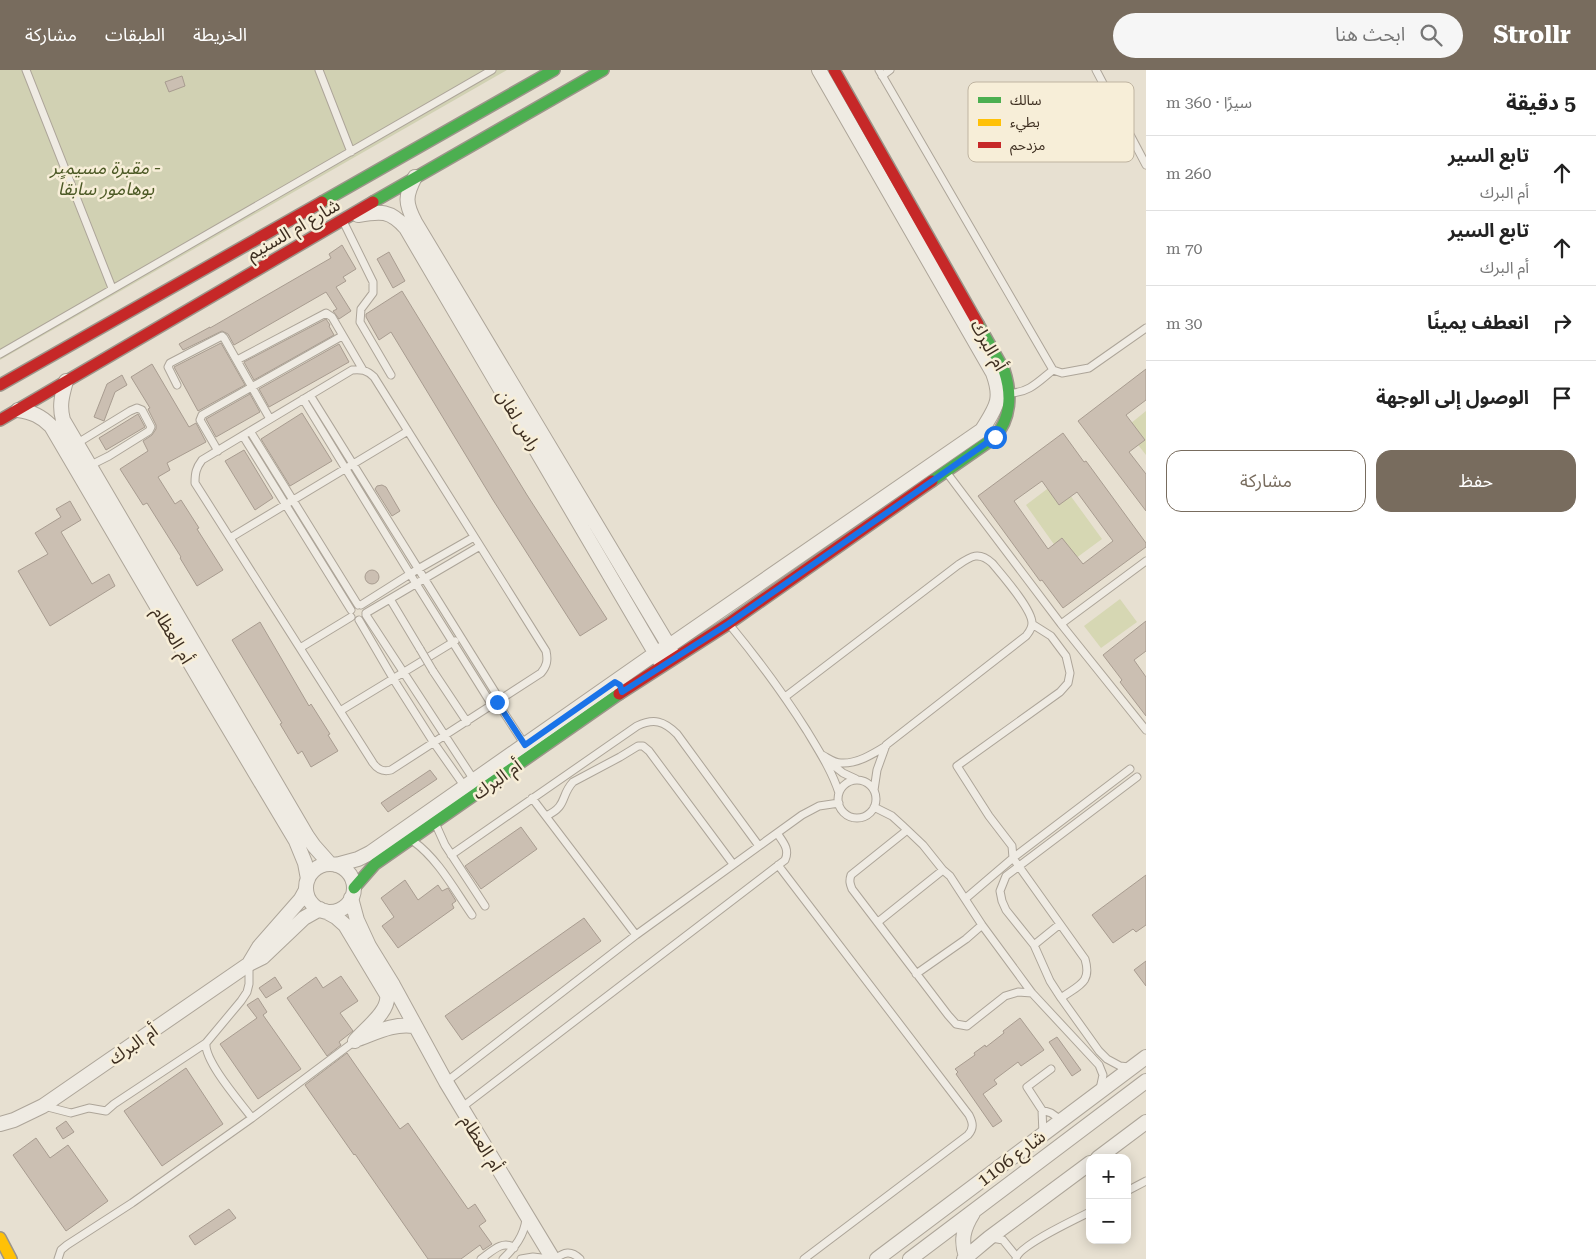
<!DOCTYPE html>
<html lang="ar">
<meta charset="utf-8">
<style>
body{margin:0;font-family:"Roboto Serif","Noto Sans Arabic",serif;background:#f6f6f6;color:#222;direction:rtl}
.controls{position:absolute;right:15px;bottom:15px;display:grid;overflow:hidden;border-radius:10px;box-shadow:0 2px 12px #0003}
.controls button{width:45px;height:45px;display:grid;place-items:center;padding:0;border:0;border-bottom:1px solid #e0e0e0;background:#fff;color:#222;font:25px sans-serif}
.stop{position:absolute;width:15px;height:15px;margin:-11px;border:4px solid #1a73e8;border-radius:50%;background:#fff}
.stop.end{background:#1a73e8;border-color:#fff;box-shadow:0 1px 5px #0008}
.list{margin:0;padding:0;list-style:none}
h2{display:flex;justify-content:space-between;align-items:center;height:65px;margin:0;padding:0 20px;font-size:21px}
h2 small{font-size:16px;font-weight:400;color:#767676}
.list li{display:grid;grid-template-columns:32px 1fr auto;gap:15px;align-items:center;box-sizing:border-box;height:75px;padding:0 20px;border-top:1px solid #e0e0e0}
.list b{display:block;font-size:19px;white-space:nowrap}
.list p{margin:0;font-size:16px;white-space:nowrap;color:#767676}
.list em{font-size:16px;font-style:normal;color:#767676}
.actions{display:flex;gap:10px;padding:15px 20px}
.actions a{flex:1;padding:11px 0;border:1px solid #786c5e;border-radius:15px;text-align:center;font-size:18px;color:#786c5e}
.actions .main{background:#786c5e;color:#fff}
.icon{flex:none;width:28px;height:28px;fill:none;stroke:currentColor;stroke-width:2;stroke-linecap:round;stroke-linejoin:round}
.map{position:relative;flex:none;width:1146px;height:1189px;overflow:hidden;direction:ltr}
header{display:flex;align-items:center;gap:30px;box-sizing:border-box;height:70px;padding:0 25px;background:#786c5e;color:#fff}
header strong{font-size:24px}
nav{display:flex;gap:28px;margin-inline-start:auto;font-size:18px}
.search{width:350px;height:45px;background:#f6f6f6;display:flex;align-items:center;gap:12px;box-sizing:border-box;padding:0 18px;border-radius:28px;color:#767676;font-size:19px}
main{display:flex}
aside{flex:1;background:#fff}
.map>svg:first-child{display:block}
.green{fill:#d6d7b3}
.cemetery{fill:#d1d1b3}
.building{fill:#cbbfb2;stroke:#a89c90;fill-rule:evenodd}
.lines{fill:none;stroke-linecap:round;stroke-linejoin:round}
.lane-casing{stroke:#ada599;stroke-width:9}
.street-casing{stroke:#ada599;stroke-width:16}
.fast-casing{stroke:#9c958a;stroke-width:14}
.slow-casing{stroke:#9c958a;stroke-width:14}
.jam-casing{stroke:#9c958a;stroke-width:14}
.lane{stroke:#efebe3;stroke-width:7}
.street{stroke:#efebe3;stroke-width:14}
.fast{stroke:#4caf50;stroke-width:11}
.slow{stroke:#ffc107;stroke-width:11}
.jam{stroke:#c62828;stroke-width:11}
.lane-bridge-casing{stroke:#ada599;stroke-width:9;stroke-linecap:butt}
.lane-bridge{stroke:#efebe3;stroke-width:7}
.route{stroke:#1a73e8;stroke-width:6}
.labels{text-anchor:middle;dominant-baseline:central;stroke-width:5;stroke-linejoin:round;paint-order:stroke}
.park-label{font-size:18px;font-style:italic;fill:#4d5a26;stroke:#f7eed8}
.street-label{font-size:18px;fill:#3d2e20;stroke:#f7eed8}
.key{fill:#f7eed8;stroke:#bfb4a1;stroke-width:1}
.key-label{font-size:14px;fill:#3d2e20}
</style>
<header>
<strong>Strollr</strong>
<div class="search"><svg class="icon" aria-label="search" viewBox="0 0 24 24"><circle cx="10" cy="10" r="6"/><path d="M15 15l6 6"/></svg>ابحث هنا</div>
<nav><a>الخريطة</a><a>الطبقات</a><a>مشاركة</a></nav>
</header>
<main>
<aside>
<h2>5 دقيقة<small>سيرًا · 360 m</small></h2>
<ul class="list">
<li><svg class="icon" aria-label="ahead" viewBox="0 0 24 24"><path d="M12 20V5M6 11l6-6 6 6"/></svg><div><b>تابع السير</b><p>أم البرك</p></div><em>260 m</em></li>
<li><svg class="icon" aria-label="ahead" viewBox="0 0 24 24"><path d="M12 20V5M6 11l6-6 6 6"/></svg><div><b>تابع السير</b><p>أم البرك</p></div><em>70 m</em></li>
<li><svg class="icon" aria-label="right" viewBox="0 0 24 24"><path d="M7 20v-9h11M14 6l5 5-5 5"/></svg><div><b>انعطف يمينًا</b></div><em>30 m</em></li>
<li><svg class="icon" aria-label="arrive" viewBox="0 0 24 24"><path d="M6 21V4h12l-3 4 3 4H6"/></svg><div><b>الوصول إلى الوجهة</b></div></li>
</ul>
<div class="actions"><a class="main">حفظ</a><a>مشاركة</a></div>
</aside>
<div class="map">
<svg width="1146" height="1189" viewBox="0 0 1146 1189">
<rect width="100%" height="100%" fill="#e7e0d1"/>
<path class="green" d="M1146,341V385L1125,358Z
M1059,410L1102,469L1068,494L1026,435Z
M1120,529L1137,552L1101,578L1084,556Z"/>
<path class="cemetery" d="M0,0H507L0,290Z"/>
<path class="building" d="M182,6L185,16L169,22L165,12Z
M342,175L356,199L343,207L346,211L336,217L351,241L339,249L333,241L337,239L326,222L234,275L228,264L222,261L183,280L179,274L210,257V258L331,188L329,184Z
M389,182L405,211L393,218L377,189Z
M402,221L527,425L607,549L580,566L493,430L391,262L379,270L366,247V244Z
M326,249L330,255L329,256L334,265L254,310L244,292Z
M221,273L245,315L198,341L174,297Z
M339,274L349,292L269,337L259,319Z
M152,294L189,357L196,353L206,372L167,393L170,400L158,407L175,434L181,430L199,458L197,459L223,500L197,516L180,488L181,487L147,433L143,435L120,399L148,381L143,371L152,365L156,359V355L148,339L150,338L131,307Z
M1146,299V330L1126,345L1145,370L1129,382L1146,404V441L1078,351Z
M122,305L127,315L115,322L104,351L94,347L107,314Z
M250,324L260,342L216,367L206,349Z
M302,343L332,391L290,416L261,369Z
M138,344L145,357L106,380L99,368Z
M1063,363L1084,392L1086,391L1146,473V477L1063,538L1042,510L1040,511L978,426ZM1042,411L1059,435L1077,422L1113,471L1083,494L1062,468L1048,479L1014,431Z
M244,380L273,428L255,440L225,391Z
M382,415L386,417L400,441L392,446L375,419L377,416Z
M70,431L81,450L61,462L92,514L109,504L115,516L50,556L18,501L48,484L35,463L61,447L56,439Z
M365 507a7 7 0 1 1 14 0a7 7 0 1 1-14 0Z
M1146,551V581L1134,590L1146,607V646L1120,612L1122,610L1103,585Z
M260,552L309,636L311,634L330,664L328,665L338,681L311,697L302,681L298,684L280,654L282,653L232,570Z
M430,700L437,709L388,742L381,733Z
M521,757L537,779L481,819L465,796Z
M1146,805V855L1136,862L1133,859L1113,873L1092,845Z
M405,810L418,830L438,815L442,821L448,818L456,831L452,834L454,838L398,878L382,856L394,847L381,828Z
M584,848L601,871L462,970L445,946Z
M1146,891V916L1134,900Z
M341,906L358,931L340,943L353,961L339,972L341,975L327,986L287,928L316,907L323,918Z
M275,907L282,918L266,928L259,918Z
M258,928L267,942L263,945L301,999L258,1029L220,974L257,948L247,935Z
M1020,948L1044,980L1021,996L1018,992L994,1010L997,1014L983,1024L1002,1051L993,1057L956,1004L958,1002L955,999L975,985L974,983L985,975L986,977L1004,963L1003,961Z
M1057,967L1081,1000L1072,1006L1049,972Z
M347,983L400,1059L408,1053L468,1139L475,1134L486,1151L479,1156L492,1174L483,1180L480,1175L461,1189H428L355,1084L354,1085L305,1015Z
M186,998L223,1054L162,1096L124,1041Z
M66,1051L74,1062L63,1069L56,1058Z
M36,1068L50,1088L68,1075L108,1131L66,1161L13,1085Z
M229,1139L236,1148L195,1175L189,1166Z"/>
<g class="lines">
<g class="lane-casing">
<path id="lane" d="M26,0L112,218
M319,0L351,82
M879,0L1053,300
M1096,0L1146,95
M882,6L890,0
M343,151L373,212V223L361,239L360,252L391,305
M0,284L492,0
M237,290L326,243L332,247L363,300
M352,300C361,299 367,300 374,307L546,581C548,590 547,596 541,603L391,700C383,702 378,700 373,693L195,413C195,403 196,398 202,390Z
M177,315L168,297L170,293L222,266L224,268L270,349
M1010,323C1029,323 1039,311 1053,300L1062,303L1089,298L1146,258
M310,325L500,630
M303,329L410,504L492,635
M250,361L358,535
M243,366L351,540
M76,374L130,341L137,338L142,340L151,357L149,361L109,386L87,397
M218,381L200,350L202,345L342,266
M947,403L1061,554L1146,660
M230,468L408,361
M390,529L420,579
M361,535L418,499L474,467
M366,543L480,476
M366,545L474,710
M359,550L394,610L434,673L465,717
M729,554C757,588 783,623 807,661C819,681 832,701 839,723
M1032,554L1051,566L1066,586L1070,603L1068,613L1060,622L957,696L989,746L1012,776L1013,788L1085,889C1092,913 1079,915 1061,928
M1061,554L1146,491
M300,578L351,547
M433,601L467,652
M785,627L958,495C971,486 979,481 992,493C1002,505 1032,539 1032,553C1032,559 1029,562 1026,566L886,675L877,700L874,720
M497,632L525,675
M340,641L455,571
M822,685C828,688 834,693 841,693C857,694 873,684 886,676
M829,692L843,703L856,709
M838 729a19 19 0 1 1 38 0a19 19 0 1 1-38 0Z
M532,728L636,865
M874,737L892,746L903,756L923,775L943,800
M546,746C568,736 560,726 573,712L620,687L638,676H643L649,681L733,794
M436,755L445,775L485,836
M906,761L851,805C849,811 850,814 852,819L948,945L956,954L967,956L1005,926L1018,922L1032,923
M413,771C438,789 454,819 472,845
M451,785L637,656C654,648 664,651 677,664L759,776
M778,795L969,1045C973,1053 974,1058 968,1065L804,1189
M878,852L943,800L950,806L965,829
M1034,875L1060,854
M916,904L966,869L982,855
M1129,997L1120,996L1107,989L1099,981L1061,928L1050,911L1034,875L1006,840L1002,831L1000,821L1006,806L1137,707
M446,1012L636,865L802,745L819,736L839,733
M1100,1019L1103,1005L1099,995L1032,923L982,855L965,829L1013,788L1130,699
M44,1036L71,1043L89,1038L106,1041L114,1034L206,973L241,931L247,922L249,914V894
M461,1038L785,790C790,779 783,772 777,763
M1042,1040L1051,1043L1061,1050
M252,1048L355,971
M1043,1064L1042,1040L1027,1017L1051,999
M1127,1121L1146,1111
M992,1168L1003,1170L1016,1186
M58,1189L61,1180L67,1175L132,1133L252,1048C240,1032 204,991 206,973
M481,1189C491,1182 503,1169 514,1178
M503,1189C515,1177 524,1166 526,1149
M521,1189L533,1187L550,1189
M555,1189C564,1182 571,1180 580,1189
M1016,1189C1018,1176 1076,1149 1090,1142"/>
</g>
<g class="street-casing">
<path id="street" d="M415,107C405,126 405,133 415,152L669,576L672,584
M358,145C381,141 390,140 406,158L660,591
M66,311C62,325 59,336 63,350L307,766L314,776L330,794
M18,340C32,342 41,346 51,356L210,627L296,771L305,793L308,809
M306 818a24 24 0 1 1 48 0a24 24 0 1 1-48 0Z
M336,795L358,789L370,783L656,583L669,576L982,360C996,337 1003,330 993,303L819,0
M351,828L357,850L369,876L393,915L446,1012L553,1189
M325,841L336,847L345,855L387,925C390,941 365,959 355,971
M250,892L259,877L301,829L306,820
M358,969C377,962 394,953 414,956
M0,1054L14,1050L43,1036L249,894L263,887L304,848L320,839
M1098,1088L1146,1052
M877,1189L1146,987
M910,1189L1146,1011
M964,1189L989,1168L1090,1093
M967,1189C960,1171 963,1159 973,1143"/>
</g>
<g class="fast-casing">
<path id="fast" d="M322,132L554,0
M373,132L603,0
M932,411L994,368C1011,349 1012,324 1004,300L978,254
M354,818L375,794L619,624"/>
</g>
<g class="slow-casing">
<path id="slow" d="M0,1168L11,1189"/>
</g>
<g class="jam-casing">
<path id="jam" d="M834,0L978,254
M0,315L322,132
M0,350L373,132
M619,624L728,554L932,411"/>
</g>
<use href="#lane" class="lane"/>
<use href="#street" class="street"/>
<use href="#fast" class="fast"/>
<use href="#slow" class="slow"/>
<use href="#jam" class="jam"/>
<g class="lane-bridge-casing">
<path id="lane-bridge" d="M420,579L433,601"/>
</g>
<use href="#lane-bridge" class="lane-bridge"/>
</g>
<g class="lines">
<path class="route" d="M497,632L525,675L615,612L620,615L622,622L728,554L995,367"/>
</g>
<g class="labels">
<g class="park-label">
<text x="106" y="97">مقبرة مسيمير -<tspan x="106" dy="21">بوهامور سابقاً</tspan></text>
</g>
<g class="street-label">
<text transform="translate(293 159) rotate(-30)">شارع ام السنيم</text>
<text transform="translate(989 275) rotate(61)">أم البرك</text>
<text transform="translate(519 350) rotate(59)">راس لفان</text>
<text transform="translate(173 565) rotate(60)">أم العظام</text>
<text transform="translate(497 709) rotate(-35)">أم البرك</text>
<text transform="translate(133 974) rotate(-35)">أم البرك</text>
<text transform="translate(482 1073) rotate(58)">أم العظام</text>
<text transform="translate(1011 1088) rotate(-37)">شارع 1106</text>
</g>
</g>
<rect x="968" y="12" width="166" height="80" rx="8" class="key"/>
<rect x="978" y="27" width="23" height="6" fill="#4caf50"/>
<rect x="978" y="49" width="23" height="7" fill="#ffc107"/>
<rect x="978" y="72" width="23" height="6" fill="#c62828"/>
<g class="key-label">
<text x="1010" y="35">سالك</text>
<text x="1010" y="57">بطيء</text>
<text x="1010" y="80">مزدحم</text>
</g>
</svg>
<div class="controls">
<button>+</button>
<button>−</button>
</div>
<div class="stop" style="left:995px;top:367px"></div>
<div class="stop end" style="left:497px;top:632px"></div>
</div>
</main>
